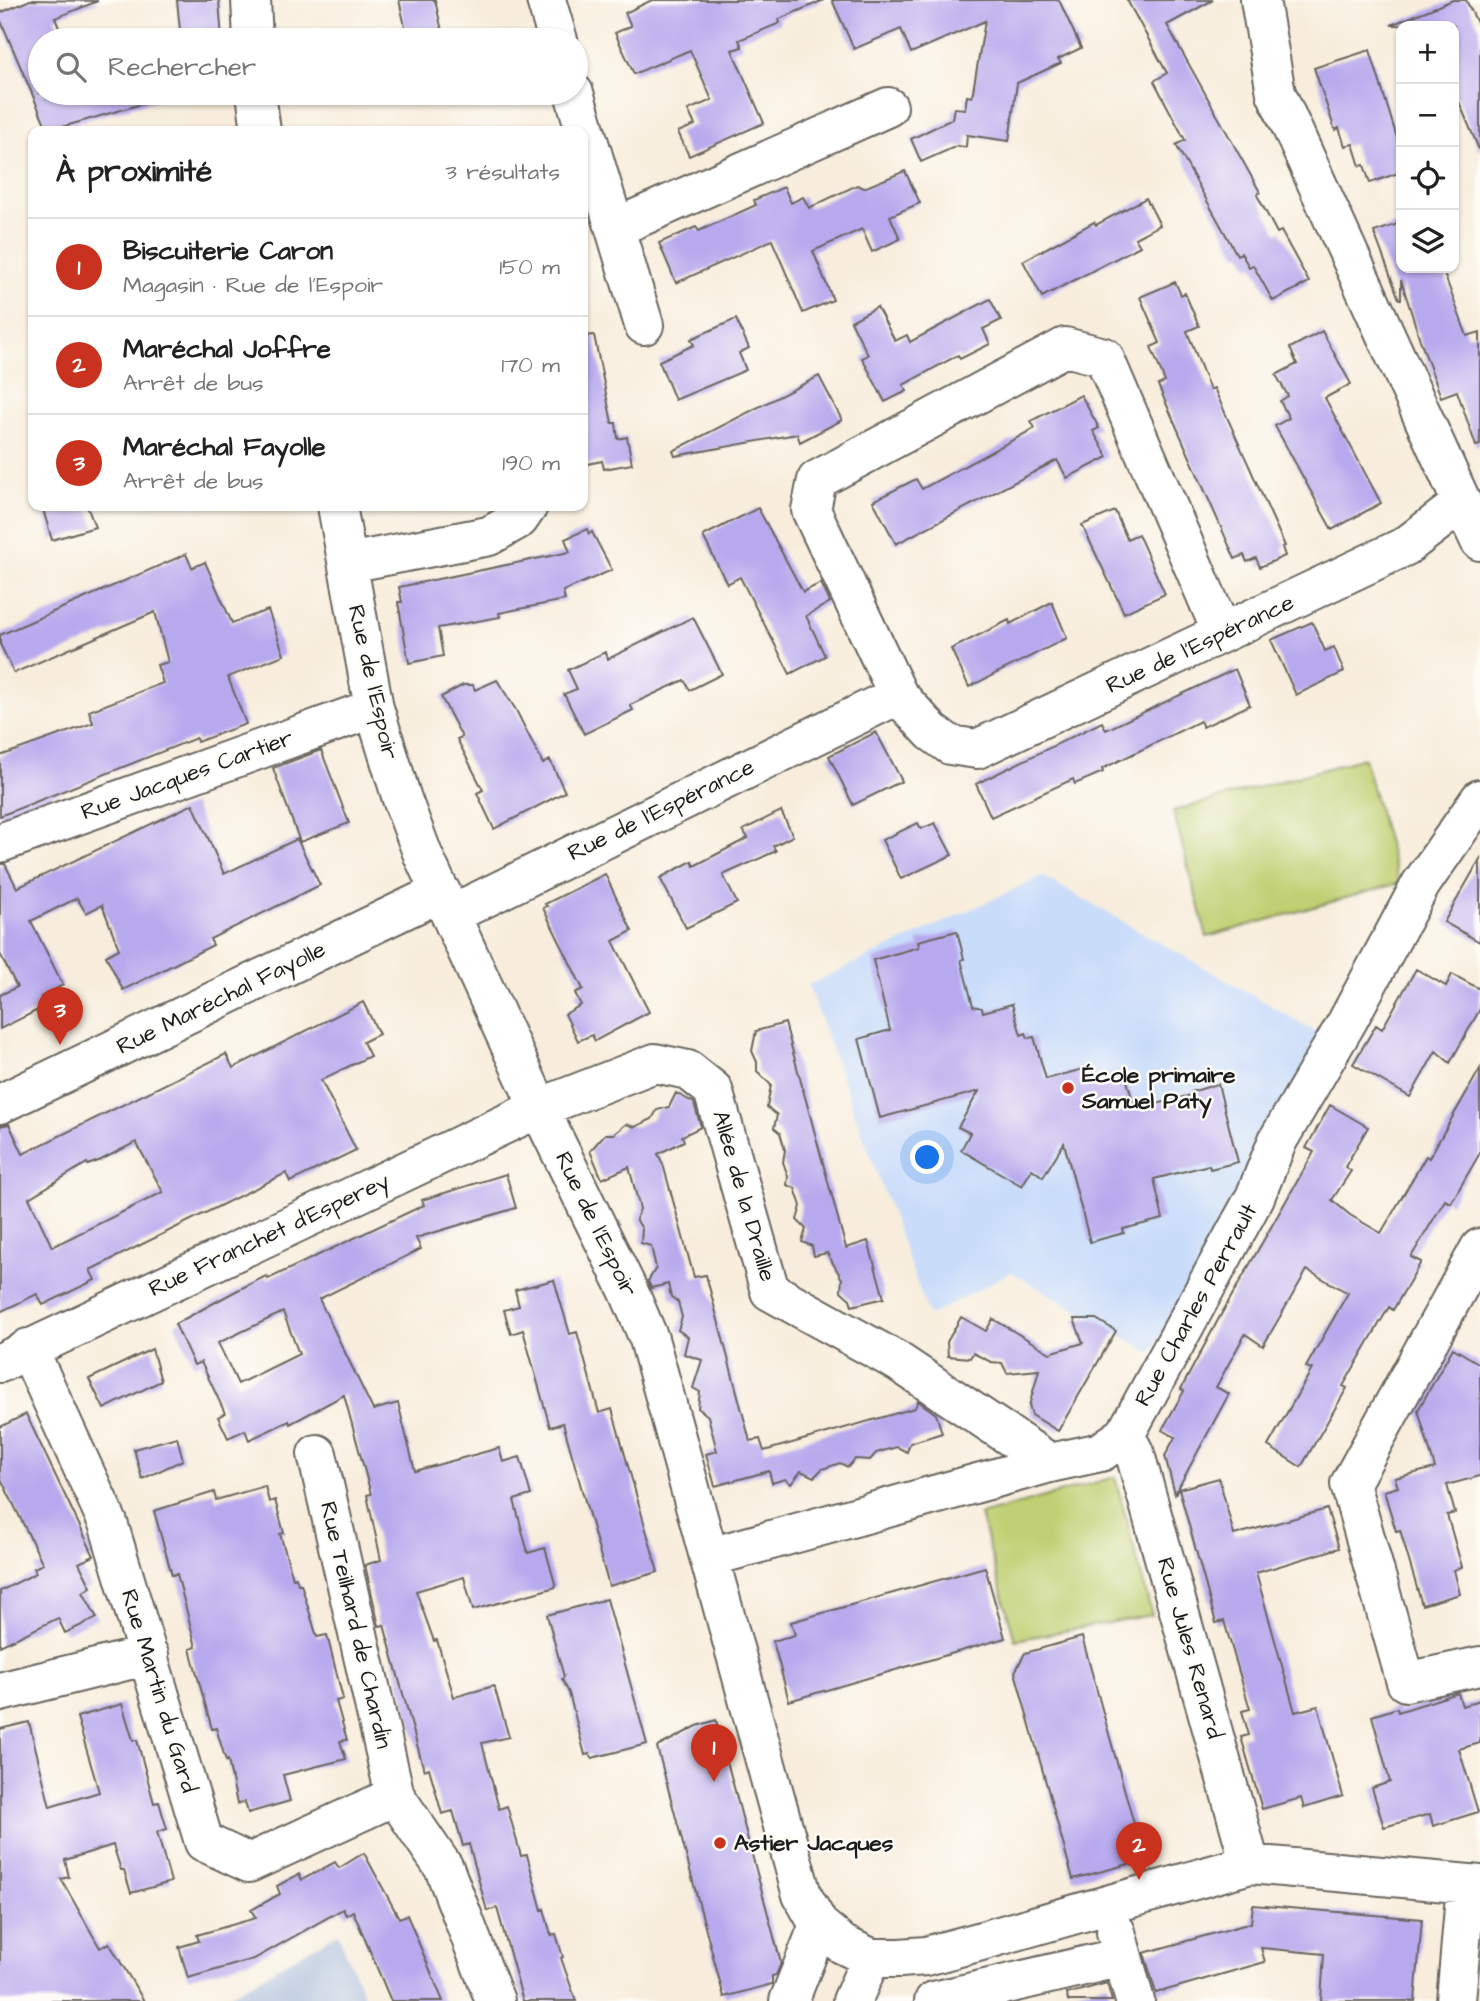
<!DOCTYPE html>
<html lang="fr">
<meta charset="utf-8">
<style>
body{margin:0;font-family:"Architects Daughter",sans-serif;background:#f2f2f2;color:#222}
.controls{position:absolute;right:21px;top:21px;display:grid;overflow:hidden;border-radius:14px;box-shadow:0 2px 5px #0004}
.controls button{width:63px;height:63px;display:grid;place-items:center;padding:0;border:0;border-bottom:2px solid #e0e0e0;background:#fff;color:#222;font:35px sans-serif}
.you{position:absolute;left:928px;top:1158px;width:24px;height:24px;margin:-18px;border:5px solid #fff;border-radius:50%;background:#1a73e8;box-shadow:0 0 0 10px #1a73e833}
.badge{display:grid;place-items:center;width:46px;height:46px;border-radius:50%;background:#c8321e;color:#fff;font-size:23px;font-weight:700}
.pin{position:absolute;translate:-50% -58px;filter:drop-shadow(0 2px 4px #0008)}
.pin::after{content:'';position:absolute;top:37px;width:24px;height:21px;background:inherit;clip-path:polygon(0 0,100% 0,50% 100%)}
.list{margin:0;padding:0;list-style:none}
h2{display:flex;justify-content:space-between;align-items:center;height:91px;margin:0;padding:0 28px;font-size:30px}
h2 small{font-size:23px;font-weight:400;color:#767676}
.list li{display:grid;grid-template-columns:46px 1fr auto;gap:21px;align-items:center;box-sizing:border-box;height:98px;padding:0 28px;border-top:2px solid #e0e0e0}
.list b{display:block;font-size:26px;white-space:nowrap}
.list p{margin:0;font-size:23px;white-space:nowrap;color:#767676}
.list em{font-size:23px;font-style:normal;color:#767676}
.icon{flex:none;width:38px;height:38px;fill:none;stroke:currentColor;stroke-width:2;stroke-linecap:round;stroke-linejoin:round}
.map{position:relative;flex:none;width:1480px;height:2001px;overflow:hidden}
.search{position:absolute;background:#fff;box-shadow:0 2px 5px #0004;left:28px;top:28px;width:560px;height:77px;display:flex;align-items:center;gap:18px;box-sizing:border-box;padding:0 24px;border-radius:38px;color:#767676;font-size:26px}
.panel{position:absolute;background:#fff;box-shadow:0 2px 5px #0004;left:28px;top:126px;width:560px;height:385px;border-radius:14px}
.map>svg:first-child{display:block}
.built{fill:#c9dcf9}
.industrial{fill:#b6c5de}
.green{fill:#bfcf71;stroke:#6e7646;stroke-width:2}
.building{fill:#b7a9ed;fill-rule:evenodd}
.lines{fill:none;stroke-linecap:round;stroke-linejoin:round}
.minor-casing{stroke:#69655f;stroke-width:42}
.minor{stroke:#fff;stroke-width:38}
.poi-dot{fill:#c8321e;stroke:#fdfcf7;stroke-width:2.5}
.labels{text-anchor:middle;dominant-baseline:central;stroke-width:5;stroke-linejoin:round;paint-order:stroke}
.street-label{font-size:23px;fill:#1c1c1c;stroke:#fdfcf7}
.poi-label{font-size:23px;font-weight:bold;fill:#1c1c1c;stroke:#fdfcf7;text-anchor:start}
</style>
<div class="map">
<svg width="1480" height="2001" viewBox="0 0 1480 2001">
<rect width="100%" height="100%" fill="#fdfcf7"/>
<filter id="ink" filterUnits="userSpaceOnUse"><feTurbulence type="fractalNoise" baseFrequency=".0143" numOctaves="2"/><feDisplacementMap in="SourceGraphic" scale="14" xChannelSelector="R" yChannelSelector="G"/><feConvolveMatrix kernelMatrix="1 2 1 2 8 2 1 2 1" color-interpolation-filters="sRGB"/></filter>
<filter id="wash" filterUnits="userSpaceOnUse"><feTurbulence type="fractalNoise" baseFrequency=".00686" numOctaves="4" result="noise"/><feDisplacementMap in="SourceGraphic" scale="28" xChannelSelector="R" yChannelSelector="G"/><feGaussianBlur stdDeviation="1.57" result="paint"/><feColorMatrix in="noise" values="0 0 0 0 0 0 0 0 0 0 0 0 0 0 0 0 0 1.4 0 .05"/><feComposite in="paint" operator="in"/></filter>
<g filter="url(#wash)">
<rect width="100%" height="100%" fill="#f8eddc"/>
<path class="built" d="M1043,876L1322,1035L1248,1183L1151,1353L1011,1272L929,1316L808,985Z"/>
<path class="industrial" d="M338,1933L366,2001H219Z"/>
<path class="green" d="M1364,758L1399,883L1207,937L1173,811Z
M1115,1477L1152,1615L1015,1640L980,1515Z"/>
<g id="blocks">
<path class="building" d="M30,0L98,1L55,18L64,40H40V93H162L163,98L48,131L0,19V13Z
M177,0H219L222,40H181Z
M399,0H435L444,40H408Z
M652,0H824L779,19L780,23L739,40L742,47L732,50L764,123L689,156L678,132L695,125L688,110L712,100L690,50L634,74L615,33L631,26L625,13Z
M832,0H1059L1081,48L1058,59L1061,63L1017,83L1009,141L967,135L966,147L957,146L921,162L911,139L952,119L954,108L965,109L967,96L972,97L985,21L911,53L901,29L854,49Z
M1127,0H1213L1167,25L1260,192L1257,195L1277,233L1281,231L1309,282L1273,301L1253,265L1249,267L1241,253L1237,255L1176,145L1185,140L1154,81L1167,73Z
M1453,0H1466L1480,29V152L1454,90V26L1391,25Z
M1370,50L1401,151V172L1370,183L1364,165L1360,166L1353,144L1345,146L1339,128L1335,130L1314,68Z
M905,171L920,203L890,216L900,239L872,252L862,229L813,251L833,300L803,313L772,240L676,283L659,243L696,227L699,231L756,205L754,200L784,187L791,203L803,197L809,208L857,185L864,188Z
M1146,198L1160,225L1135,238L1140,246L1042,297L1023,261L1094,222L1096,225Z
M1401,223V268H1442L1467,336L1480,332V445L1476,446L1457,391L1441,397L1420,340L1401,280V299H1399L1374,232Z
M1175,282L1181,295L1185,293L1199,326L1187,331L1210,390L1214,388L1285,546L1282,547L1285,556L1260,567L1256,558L1247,562L1244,555L1235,559L1158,385L1165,382L1151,347L1160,343L1140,297Z
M990,299L1001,320L983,329L990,344L960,359L958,355L903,385L907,391L885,402L862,358L868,355L851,321L877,307L895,341L907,335L910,342Z
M736,319L749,348L739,353L746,370L675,400L659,361L694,345L691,339Z
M1322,331L1351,384L1325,398L1381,503L1332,530L1275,426L1289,418L1280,401L1288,396L1276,375L1297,364L1290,348Z
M594,335L612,423H616L618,439L627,437L632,464L604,469L602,461L583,465V336Z
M819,376L842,420L800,442L797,434L675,456L673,451Z
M1081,395L1099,428L1093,431L1108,457L1067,478L1057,460L896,544L873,501L916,479L922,489L1035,428L1031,421Z
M42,506H87L95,527L52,540Z
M758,508L803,592L821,583L830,602L806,616L825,656L790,674L740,577L727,584L703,536Z
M1115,511L1127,539L1138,534L1165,594L1124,613L1082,525Z
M587,529L589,534L592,532L612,570L563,591L565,600L499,613L500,617L438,628L443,656L409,663L398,602H402L399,587L570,552L565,539Z
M186,554L192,568L205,562L232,623L268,610L284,655L228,677L246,724L197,742L196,738L0,816V756L93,723L89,711L163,683L157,665L168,662L155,612L14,673L0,644V635Z
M1052,602L1067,638L969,687L951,649L1009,620L1010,624Z
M693,617L722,674L690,690L684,680L630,705L633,710L584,734L564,694L577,689L568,670L605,652L608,659Z
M1312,622L1325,651L1334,647L1344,672L1296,695L1271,640Z
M1235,669L1250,705L1203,727L1200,721L1102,769L1103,772L1075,784L1073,779L991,817L976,784L1102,722L1106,730Z
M497,680L516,710L543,764L550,760L565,792L494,829L477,793L483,790L457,739L462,737L441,697L463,685H473L475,690Z
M876,732L902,781L853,805L829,756Z
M321,750L349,823L300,842L273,768Z
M193,804L224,874L297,839L320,885L210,939L213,945L123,990L106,956L119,949L102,905L86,913L77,898L31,921L63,985L41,997L46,1006L0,1029V995L17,987L0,954V864H5L17,888Z
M781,811L793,836L773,846L776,851L723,875L737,903L686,928L660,878L692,861L694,866L748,838L743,830Z
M918,823L921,829L935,823L952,855L901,879L882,840Z
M1480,859V942L1444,922Z
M605,874L632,931L613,941L649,1012L595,1041L592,1035L578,1041L565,1014L581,1005L575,993L583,989L543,908L547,906L545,904Z
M957,931L964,959L961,960L973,1006L982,1008L983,1012L1012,1004L1021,1035L1026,1033L1028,1038L1034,1037L1046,1079L1087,1068L1089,1075H1094L1096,1078L1124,1071L1133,1101L1137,1100L1139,1105L1143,1104L1145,1107L1191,1095V1092L1218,1084L1238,1162L1210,1169L1209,1165L1154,1179L1163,1219L1123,1229L1124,1233L1090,1242L1064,1143L1043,1177L1032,1169L1022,1186L961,1150L970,1133L958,1127L979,1091L880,1118L859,1039L890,1030L873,960L919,947L918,941Z
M1416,969L1446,986L1452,974L1480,989V1009L1450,1063L1436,1051L1410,1097L1353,1064L1376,1025L1382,1029Z
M363,1002L379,1034L363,1042L370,1056L321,1080L356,1150L290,1182L286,1173L90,1270L95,1280L43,1305L37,1294L0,1312V1126L9,1124L23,1154L226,1054L233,1068ZM136,1142L163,1192L52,1247L29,1198L87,1163L88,1165L101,1160Z
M785,1023L846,1248L868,1241L884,1298L852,1306L850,1299L841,1291L842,1279L827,1253L814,1256L812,1246L802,1242L806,1229L797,1220L801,1206L795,1188L787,1185L788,1176L783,1162L785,1150L780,1133L774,1128L777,1115L767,1107L771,1085L757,1071V1062L752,1051L756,1031Z
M1480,1069V1153L1451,1203L1445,1200L1411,1257L1421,1262L1393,1310L1389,1307L1343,1386L1347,1388L1301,1467L1268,1446L1312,1369L1306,1367L1348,1293L1307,1270L1263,1346L1245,1334L1216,1387L1229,1394L1175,1494L1165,1456L1175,1437L1162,1430L1184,1391L1181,1389L1218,1320L1314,1152L1306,1148L1330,1105L1368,1127L1345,1167L1351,1171L1332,1200L1350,1215L1381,1233L1426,1156L1429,1158Z
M676,1093L694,1103L701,1127L682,1136L684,1141L658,1154L663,1164L694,1277L706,1275L750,1441L760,1439L764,1451L915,1408L918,1401L936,1414L942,1433L910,1443L907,1452L897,1447L886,1450L876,1453L870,1460L855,1459L848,1467L840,1463L822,1469L814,1477L801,1471L791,1484L785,1479L772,1483L769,1471L715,1486L706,1454L717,1451L708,1416L698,1408L700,1392L693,1388L702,1360L684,1354L688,1337L678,1330L682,1317L678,1302L671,1297L668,1284L651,1288L648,1281L656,1268L651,1246L641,1243L642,1229L636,1219L640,1209L629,1167L602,1179L590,1151L605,1134H614L626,1124L635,1127L652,1119L657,1110L669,1107Z
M506,1174L516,1208L416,1238L421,1249L319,1299L373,1410L398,1403L415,1471L499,1448L503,1462L520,1457L531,1495L514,1500L528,1553L545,1548L556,1587L473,1610L464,1577L416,1591L434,1641L437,1640L454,1697L494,1686L509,1737L482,1743L499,1809L507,1806L521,1856L527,1855L542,1910L544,1909L551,1935L556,1934L563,1957L561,1958L576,2001H523L497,1908L487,1911L469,1844L463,1846L453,1811L442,1814L429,1768L424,1770L384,1625L379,1626L365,1565L381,1560L367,1495L371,1494L344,1395L290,1424L289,1421L249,1440L245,1430L228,1438L218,1417L225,1413L201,1362L194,1365L175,1324L234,1292L266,1276L268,1279L424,1205L422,1200ZM283,1312L299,1354L238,1384L218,1343Z
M554,1280L570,1334L577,1332L599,1413L612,1409L658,1572L609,1586L563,1423L550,1427L523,1330L511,1334L504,1310L519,1306L515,1290Z
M961,1317L986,1331L993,1319L1050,1353L1083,1343L1074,1319H1096L1116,1331L1058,1431L1032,1415L1029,1406L1039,1370L1007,1373L1002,1363L991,1362L973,1353L970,1358L948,1356L947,1342Z
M1453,1348L1480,1364V1476L1447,1485L1455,1513L1447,1515L1462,1567L1454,1570L1460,1594L1422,1605L1400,1530L1396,1531L1384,1491L1398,1487L1395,1478L1435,1468L1418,1410Z
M152,1349L161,1381L104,1409L89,1379Z
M26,1414L94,1556L79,1563L91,1587L83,1592L97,1618L65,1633L58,1618L0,1646V1591L36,1573L34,1568L43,1564L0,1477V1427Z
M177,1437L183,1460L142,1479L134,1449Z
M1219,1478L1234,1535L1327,1509L1339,1548L1256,1573L1295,1712L1318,1706L1343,1796L1304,1808L1301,1798L1262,1809L1241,1737L1249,1735L1242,1711L1250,1709L1224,1621L1216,1623L1179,1489Z
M265,1486L269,1502L275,1500L284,1533L280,1534L293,1578L296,1577L298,1584H301L317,1637L327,1635L343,1699L336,1701L347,1740L340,1741L346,1759L283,1775L290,1801L248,1813L245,1802L237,1804L228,1760L226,1761L216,1728L212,1729L190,1649L196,1647L177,1574L172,1575L154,1511L214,1492L216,1500Z
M985,1567L1005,1638L789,1701L773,1641L795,1635L791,1622Z
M607,1599L647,1744L592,1758L590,1754L585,1755L569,1693L562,1679L564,1677L547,1615Z
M1082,1637L1144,1860L1073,1879L1015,1672L1025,1653Z
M1458,1693L1462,1706L1480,1700V1743L1459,1749L1478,1812L1433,1826L1430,1814L1384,1827L1372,1788L1390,1782L1372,1716L1397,1708L1398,1712Z
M122,1704L133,1740H137L154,1803L159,1802L167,1829L157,1832L171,1882L131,1893L124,1870H121L113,1845L65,1860L69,1877L61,1879L100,1948L109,1943L144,2001H0V1729L29,1722L50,1807L99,1792L77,1717Z
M716,1720L781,1963L776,1975L772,1976V1984L724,1997L657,1747L697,1726Z
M364,1853L399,1918L407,1915L443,2001H391L353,1911L346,1915L343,1909L254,1959L188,1978L179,1947L199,1941L197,1935L256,1918L251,1910L280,1894L277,1886L299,1874L302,1880L335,1862L339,1868Z
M1253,1905L1422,1919L1415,2001H1321L1324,1954L1261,1948L1265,1962L1156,1993L1144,1953L1251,1923Z
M1107,1983L1112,2001H1068L1067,1994Z"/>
</g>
</g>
<g filter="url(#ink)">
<use href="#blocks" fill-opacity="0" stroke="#69655f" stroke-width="2"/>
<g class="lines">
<g class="minor-casing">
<path id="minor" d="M251,0L253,40
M546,0L558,40
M256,93L261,131
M574,93L644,325
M615,228L888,107
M1462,503L1480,541
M337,506L374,708L402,799L423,855L539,1108L629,1292L649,1339L802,1895L819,1925L842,1944L871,1958H900L926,1956L978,1942L1250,1864L1480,1885
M348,563L489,536L519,519L528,506
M898,695L811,510L817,480L1065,347L1104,357L1222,633
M0,843L374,708
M452,914L898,695L932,732L950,745L977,749L1406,546L1462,503L1276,93L1260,0
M0,1104L441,892
M1480,1248L1350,1484L1406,1682L1480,1666
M28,1348L108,1523L204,1842L249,1863L395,1796
M0,1363L539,1108L655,1063L688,1070L713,1090L770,1291L897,1361L1050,1463
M1125,1435L1135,1454L1250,1864
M317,1454L395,1796L444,1868L495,2001
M710,1557L1050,1463L1101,1452L1125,1435L1255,1197L1278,1140L1347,1022L1421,884L1480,799
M0,1692L149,1655
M1116,1932L1135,2001
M789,2001L819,1925
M852,2001L871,1958
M934,2001L1122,1957
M1456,2001L1466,1884"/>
</g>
<use href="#minor" class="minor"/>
</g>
</g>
<g class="poi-dot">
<circle cx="1068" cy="1088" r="7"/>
<circle cx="720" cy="1843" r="7"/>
</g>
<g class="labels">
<g class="street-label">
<text transform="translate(1200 644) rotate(-25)">Rue de l'Espérance</text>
<text transform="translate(373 682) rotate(77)">Rue de l'Espoir</text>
<text transform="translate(187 775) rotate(-20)">Rue Jacques Cartier</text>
<text transform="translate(661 810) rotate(-26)">Rue de l'Espérance</text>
<text transform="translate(221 998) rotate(-26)">Rue Maréchal Fayolle</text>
<text transform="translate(744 1196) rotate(74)">Allée de la Draille</text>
<text transform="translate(596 1224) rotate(64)">Rue de l'Espoir</text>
<text transform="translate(269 1235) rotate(-25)">Rue Franchet d'Esperey</text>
<text transform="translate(1196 1305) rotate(-61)">Rue Charles Perrault</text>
<text transform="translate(356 1625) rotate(77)">Rue Teilhard de Chardin</text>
<text transform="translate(1190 1648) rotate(74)">Rue Jules Renard</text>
<text transform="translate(159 1691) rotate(73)">Rue Martin du Gard</text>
</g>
<g class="poi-label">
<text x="1082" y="1075">École primaire<tspan x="1082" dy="26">Samuel Paty</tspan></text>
<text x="734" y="1843">Astier Jacques</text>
</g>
</g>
</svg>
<div class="controls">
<button>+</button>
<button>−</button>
<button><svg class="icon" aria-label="locate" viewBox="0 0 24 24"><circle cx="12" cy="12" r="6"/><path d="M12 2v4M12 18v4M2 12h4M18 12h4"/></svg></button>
<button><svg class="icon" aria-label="layers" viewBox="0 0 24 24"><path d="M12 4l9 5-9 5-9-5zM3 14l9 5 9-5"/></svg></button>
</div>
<div class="you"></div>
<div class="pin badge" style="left:714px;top:1782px">1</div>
<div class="pin badge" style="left:1139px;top:1880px">2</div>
<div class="pin badge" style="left:60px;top:1045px">3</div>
<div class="search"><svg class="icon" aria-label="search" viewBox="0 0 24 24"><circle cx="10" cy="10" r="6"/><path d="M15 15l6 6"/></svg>Rechercher</div>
<section class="panel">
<h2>À proximité<small>3 résultats</small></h2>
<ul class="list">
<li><span class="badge">1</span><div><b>Biscuiterie Caron</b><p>Magasin · Rue de l'Espoir</p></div><em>150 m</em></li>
<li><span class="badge">2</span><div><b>Maréchal Joffre</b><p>Arrêt de bus</p></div><em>170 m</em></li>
<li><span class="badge">3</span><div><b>Maréchal Fayolle</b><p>Arrêt de bus</p></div><em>190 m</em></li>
</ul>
</section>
</div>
